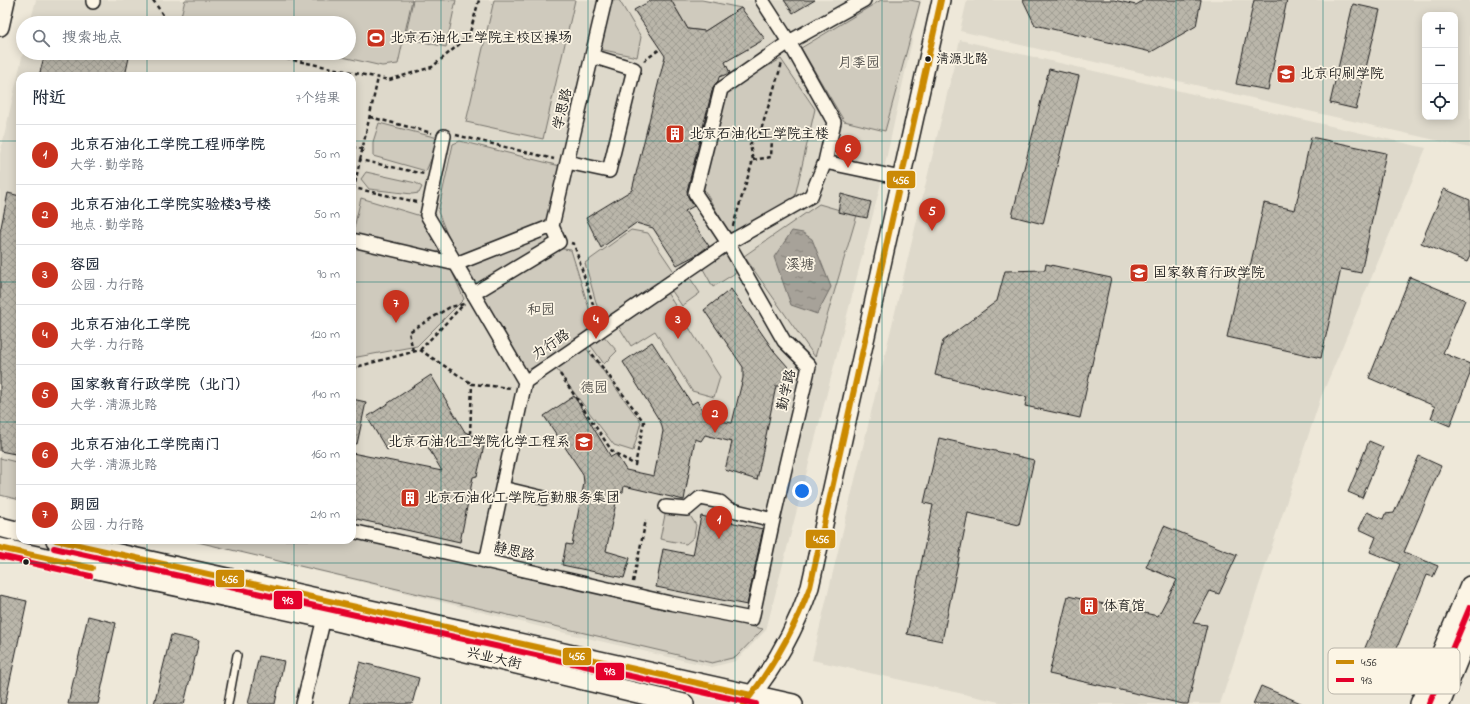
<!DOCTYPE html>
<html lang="zh">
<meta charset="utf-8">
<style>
body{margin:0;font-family:"Indie Flower","LXGW WenKai TC",sans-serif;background:#f2f2f3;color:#1f2937}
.controls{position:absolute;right:12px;top:12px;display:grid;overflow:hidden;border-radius:8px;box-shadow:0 2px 10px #0003}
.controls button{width:36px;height:36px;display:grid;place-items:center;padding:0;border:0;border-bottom:1px solid #e0e1e3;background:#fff;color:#1f2937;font:20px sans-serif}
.you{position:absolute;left:802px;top:491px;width:14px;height:14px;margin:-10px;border:3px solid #fff;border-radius:50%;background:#1a73e8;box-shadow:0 0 0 6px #1a73e833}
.badge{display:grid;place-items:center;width:26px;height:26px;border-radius:50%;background:#c8321e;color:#fff;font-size:13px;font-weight:700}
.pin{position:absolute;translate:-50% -33px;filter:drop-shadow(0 1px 2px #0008)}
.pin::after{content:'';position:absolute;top:21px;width:14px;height:12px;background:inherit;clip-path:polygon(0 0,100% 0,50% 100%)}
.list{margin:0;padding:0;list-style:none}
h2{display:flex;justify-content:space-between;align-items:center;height:52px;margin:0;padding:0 16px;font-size:17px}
h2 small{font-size:13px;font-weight:400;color:#747a83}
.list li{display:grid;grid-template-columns:26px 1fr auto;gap:12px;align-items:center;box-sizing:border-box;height:60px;padding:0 16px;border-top:1px solid #e0e1e3}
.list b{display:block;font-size:15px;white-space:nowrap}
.list p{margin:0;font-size:13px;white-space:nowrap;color:#747a83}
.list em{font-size:13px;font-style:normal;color:#747a83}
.icon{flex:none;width:22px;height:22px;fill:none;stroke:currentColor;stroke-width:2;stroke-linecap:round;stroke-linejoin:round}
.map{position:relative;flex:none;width:1470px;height:704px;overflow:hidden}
.search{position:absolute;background:#fff;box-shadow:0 2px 10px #0003;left:16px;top:16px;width:340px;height:44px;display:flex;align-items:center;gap:10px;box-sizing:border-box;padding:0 14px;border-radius:22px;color:#747a83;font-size:15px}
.panel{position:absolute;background:#fff;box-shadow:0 2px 10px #0003;left:16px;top:72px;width:340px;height:472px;border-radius:12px}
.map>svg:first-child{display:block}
.built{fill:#ded9cb;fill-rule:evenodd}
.park{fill:#cfcabd;stroke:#76736c}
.water{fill:url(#water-ripples);stroke:#6f6c67}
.building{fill:url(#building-cross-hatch);stroke:#1c1c1c}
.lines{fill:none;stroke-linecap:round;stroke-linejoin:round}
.service-casing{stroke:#1c1c1c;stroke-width:10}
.minor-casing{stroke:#1c1c1c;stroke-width:16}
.tertiary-casing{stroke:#1c1c1c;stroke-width:20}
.secondary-casing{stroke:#1c1c1c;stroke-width:22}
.path{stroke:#1c1c1c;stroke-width:2.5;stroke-dasharray:4 3;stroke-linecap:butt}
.service{stroke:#fcf5e5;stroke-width:7}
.minor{stroke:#fcf5e5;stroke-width:13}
.tertiary{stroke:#fcf5e5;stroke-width:17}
.secondary{stroke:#fcf5e5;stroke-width:19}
.bus-1-casing{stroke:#fcf5e5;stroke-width:9}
.bus-2-casing{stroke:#fcf5e5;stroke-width:9}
.bus-1{stroke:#cb8a06;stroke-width:6}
.bus-2{stroke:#e4002b;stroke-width:6}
.grid{fill:none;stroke:#0f766e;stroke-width:1;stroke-opacity:0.55}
.bus-dot{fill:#1c1c1c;stroke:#fcf5e5;stroke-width:1.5}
.labels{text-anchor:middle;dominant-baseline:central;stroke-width:3.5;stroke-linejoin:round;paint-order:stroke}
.bus-label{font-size:13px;fill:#1c1c1c;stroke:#fcf5e5;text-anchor:start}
.poi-label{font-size:14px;fill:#1c1c1c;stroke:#fcf5e5;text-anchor:start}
.park-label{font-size:14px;fill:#52504c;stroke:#fcf5e5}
.street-label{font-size:14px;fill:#1c1c1c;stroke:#fcf5e5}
.key{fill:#fcf5e5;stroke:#b9b4a9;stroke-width:1}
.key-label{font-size:11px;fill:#1c1c1c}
.line-badge{stroke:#fcf5e5;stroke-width:1.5}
.badge-label{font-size:11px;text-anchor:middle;font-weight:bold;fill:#fff}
</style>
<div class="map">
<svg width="1470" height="704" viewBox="0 0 1470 704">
<defs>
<pattern id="water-ripples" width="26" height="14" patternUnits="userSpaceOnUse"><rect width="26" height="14" fill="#a7a299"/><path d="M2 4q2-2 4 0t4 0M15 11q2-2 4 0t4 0" fill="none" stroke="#87837c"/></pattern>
<pattern id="building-cross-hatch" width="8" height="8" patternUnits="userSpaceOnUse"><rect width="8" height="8" fill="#bab6aa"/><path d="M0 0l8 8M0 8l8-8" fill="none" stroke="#9f9c92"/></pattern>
</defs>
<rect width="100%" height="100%" fill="#eee8d9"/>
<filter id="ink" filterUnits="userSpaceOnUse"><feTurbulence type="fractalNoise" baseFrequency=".025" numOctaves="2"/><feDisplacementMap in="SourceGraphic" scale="8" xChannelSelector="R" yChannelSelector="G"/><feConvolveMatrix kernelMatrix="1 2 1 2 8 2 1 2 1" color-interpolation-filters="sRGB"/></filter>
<g filter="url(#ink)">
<path class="built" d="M36,0H921L880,187L766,630L736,661L712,667L561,632L194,540H352V76H20V496L0,491V154L23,53H349V23H30Z
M967,0H1470V148L960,31ZM1425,15H1455V117H1425Z
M960,40L1426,148L1321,397L1220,704H1008L812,660Z"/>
<path class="park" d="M185,0H412L398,64L382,66L325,53H349V23H193L180,20Z
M413,0H456L446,47L405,38Z
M494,0H575L543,139L466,122Z
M609,0H619L641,37L637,57L599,49Z
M671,0H702L741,8L705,31L688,29Z
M881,0H910L920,2L885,131L844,121L801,48Z
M781,59L815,109L793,205L729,233L702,186L727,89Z
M379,123L438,138V143L426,171L373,156V142Z
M460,141L560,166L547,221L457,258L438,212L453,144Z
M366,172L416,183L422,187L419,193L412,194L369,189L361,179Z
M361,198L424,217L441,247L437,253L352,237Z
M819,204L857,215L815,357L744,256Z
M552,226L559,242L473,294L456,264Z
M631,230L648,233L675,273L602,324L585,263Z
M352,246L451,269L464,299L417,346L352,358Z
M556,248L571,250L595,328L527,371L480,297Z
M726,253L737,272L713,287L702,267Z
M688,275L700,293L682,306L670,288Z
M666,291L720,377L714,397L692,391L655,331L631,346L616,322Z
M601,333L617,351L604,364L589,343Z
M583,344L641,422L633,451L614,445L554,366Z
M0,458L20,463V500L0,495Z
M666,510L689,514L696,525L694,537L686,544L660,539Z
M352,537L763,629L736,657L712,663L189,540H352Z"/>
<path class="water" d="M792,231L803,233L812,239L831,287L817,314L791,305L774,257Z"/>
<path class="building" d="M652,0H671L688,29L705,31L741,8L765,39L725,62L730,73L719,77L718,81L713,87L687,191L688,197L694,206L685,211L709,246L698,254L677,265L653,228L636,223L601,248L586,218L632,190L665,56L634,10Z
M784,0H815L793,13Z
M1023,0H1114L1136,5L1144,0H1201L1196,26L1151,52L1035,25Z
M1254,0H1287L1268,90L1236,84Z
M1353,4L1380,10L1356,109L1330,103Z
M45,53H130L125,76H39Z
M1049,69L1079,76L1043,224L1012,216Z
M1311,137L1386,153L1361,273L1341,269L1321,358L1227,337L1243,265L1250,267L1264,203L1295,210Z
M1444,189L1470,200V256L1467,262L1421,243Z
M8,193L20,196V455L0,451V232Z
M841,194L871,202L867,218L838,212Z
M1046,264L1111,278L1080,418L1025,406L1027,397L935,375L943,341L997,301L1005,271L1045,270Z
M1410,277L1465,300L1443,353L1470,364V374L1450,426L1431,418L1435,407L1432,405L1369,378Z
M731,289L774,351L788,367L783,386H776L757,480L725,470L732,442L705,435L701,441L695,439L684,500L624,486L623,492L618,493L606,551L630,558L624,578L562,565L566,544L572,545L584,483L583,474L544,416L574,396L611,457L616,454L626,470L654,476L663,431L661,423L623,362L652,342L692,404L697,401L707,419L732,423L743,378V367L704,310Z
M431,375L465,432L474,436L486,437L477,476L473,477L460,542L352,518V453L442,471L422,437L410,434L387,450L367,417Z
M352,399L366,402L357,444L352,443Z
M939,438L1034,460L1019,525L968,513L942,641L907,634L933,505L924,503Z
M1369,441L1383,447L1362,498L1348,492Z
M1419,456L1441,466L1404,552L1438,566L1433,577L1427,575L1379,691L1352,679L1400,564L1370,552L1376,537L1359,529L1367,512L1383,519L1385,514L1394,513Z
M701,516L763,529L747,605L656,587L663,549L693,555Z
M1164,526L1237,555L1219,594L1210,591L1193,623L1207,625L1188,704H1183L1049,674L1068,596L1158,616L1177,580L1146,567Z
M0,595L27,601L5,704H0Z
M88,616L116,623L98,704H68Z
M171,635L199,641L184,704H154Z
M259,656L284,661L275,704H248Z
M360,662L419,678L412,704H349Z
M1261,686L1303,704H1253Z"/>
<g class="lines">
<g class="service-casing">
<path id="service" d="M228,704L237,655"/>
</g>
<g class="minor-casing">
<path id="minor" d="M762,0L789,42L864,0
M93,2V0
M789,42L834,122L825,162L811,196L728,243L695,193L721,89Z
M567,162L609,171L634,69L592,56
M825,162L901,178
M552,226L456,264L525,382L728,243L784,341L809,366L773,520L728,509L720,502L700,498L687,509L666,507
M552,226L605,0
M352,240L456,264L427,215L444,136
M473,294L559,242L552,226
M502,488L544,498
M352,531L670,603L752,619L773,520
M486,562L525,382
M303,704L324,618"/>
</g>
<g class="tertiary-casing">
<path id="tertiary" d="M0,27L6,0
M744,704C774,669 795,630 810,587L941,0"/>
</g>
<g class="secondary-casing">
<path id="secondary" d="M0,527L20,532
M56,540L793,704
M0,548L324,618L684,704
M1420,704L1470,586
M1440,704L1470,630"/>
</g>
<path class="path" d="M153,0L165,18L171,23
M259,53L389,80L432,67L469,36L479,0
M644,61L660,49
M370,117L432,133
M456,135L554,159
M352,147L363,149
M360,160L378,78
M753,160L771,157L772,139L760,133
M352,197L354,188
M417,202L354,188L360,160L424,174
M733,226L753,160L750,144L760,133L782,63
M571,243L574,244L597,317
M420,350L464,304
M413,351L409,332L450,307L464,304
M352,368L420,350L472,384
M560,374L612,451L635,465L644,422L590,351
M470,434L472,384L511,388
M633,582L646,520"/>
<use href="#service" class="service"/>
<use href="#minor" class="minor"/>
<use href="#tertiary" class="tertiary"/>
<use href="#secondary" class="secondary"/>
<g class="bus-1-casing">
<path id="bus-1" d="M56,540L751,695
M0,548L92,568
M744,704C773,668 794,630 810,587L941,0"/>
</g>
<g class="bus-2-casing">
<path id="bus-2" d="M54,548L756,704
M0,556L90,576
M1429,704L1470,607"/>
</g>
<use href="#bus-1" class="bus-1"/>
<use href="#bus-2" class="bus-2"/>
</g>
</g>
<path class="grid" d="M147,0V23M294,0V23M441,0V704M588,0V704M735,0V704M882,0V704M1029,0V704M1176,0V704M1323,0V704M147,53V76M294,53V76M0,141H20M352,141H1470M0,282H20M352,282H1470M0,422H20M352,422H1470M147,540V704M294,540V704M0,563H1470"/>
<defs>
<g id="stadium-square" transform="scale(1)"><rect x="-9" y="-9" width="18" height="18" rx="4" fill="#c8321e" stroke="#fcf5e5"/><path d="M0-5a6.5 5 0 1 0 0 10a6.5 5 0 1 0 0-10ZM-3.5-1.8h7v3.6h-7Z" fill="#fff"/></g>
<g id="university-square" transform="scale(1)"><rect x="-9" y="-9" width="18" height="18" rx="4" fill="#c8321e" stroke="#fcf5e5"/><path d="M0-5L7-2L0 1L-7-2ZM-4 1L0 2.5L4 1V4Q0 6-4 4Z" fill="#fff"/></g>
<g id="building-square" transform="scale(1)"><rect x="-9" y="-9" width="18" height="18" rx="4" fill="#c8321e" stroke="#fcf5e5"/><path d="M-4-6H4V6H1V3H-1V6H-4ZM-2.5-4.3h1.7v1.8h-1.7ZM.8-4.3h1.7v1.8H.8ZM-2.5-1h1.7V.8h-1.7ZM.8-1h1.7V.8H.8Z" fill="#fff"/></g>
</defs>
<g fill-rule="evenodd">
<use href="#stadium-square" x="376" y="38"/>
<use href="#university-square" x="1286" y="74"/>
<use href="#building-square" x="675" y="134"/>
<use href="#university-square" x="1139" y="273"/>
<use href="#university-square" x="584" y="442"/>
<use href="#building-square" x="410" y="498"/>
<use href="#building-square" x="1089" y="606"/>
</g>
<g class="bus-dot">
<circle cx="928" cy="59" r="3.5"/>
<circle cx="26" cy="562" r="3.5"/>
</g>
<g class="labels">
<g class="bus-label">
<text x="936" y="59">清源北路</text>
</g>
<g class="poi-label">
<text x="390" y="38">北京石油化工学院主校区操场</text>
<text x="1300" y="74">北京印刷学院</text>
<text x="689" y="134">北京石油化工学院主楼</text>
<text x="1153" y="273">国家教育行政学院</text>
<text x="570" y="442" text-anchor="end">北京石油化工学院化学工程系</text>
<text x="424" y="498">北京石油化工学院后勤服务集团</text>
<text x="1103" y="606">体育馆</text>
</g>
<g class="park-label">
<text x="859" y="63">月季园</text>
<text x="800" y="265">溪塘</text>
<text x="541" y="310">和园</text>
<text x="594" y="388">德园</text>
</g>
<g class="street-label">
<text transform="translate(563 109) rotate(-77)">学思路</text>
<text transform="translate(551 345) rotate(-34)">力行路</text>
<text transform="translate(787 390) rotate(-77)">勤学路</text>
<text transform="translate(514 552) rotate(13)">静思路</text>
<text transform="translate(494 659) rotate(13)">兴业大街</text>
</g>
</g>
<rect x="1328" y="648" width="132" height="46" rx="6" class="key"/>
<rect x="1336" y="660" width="18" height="4" fill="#cb8a06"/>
<rect x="1336" y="678" width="18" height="4" fill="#e4002b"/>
<g class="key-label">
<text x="1361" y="666">456</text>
<text x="1361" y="684">913</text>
</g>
<g class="line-badge">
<rect x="886" y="170" width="30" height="19" rx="4" fill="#cb8a06"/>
<rect x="805" y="529" width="31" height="20" rx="4" fill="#cb8a06"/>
<rect x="215" y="569" width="30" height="19" rx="4" fill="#cb8a06"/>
<rect x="273" y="590" width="30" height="20" rx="4" fill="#e4002b"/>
<rect x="562" y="647" width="30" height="19" rx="4" fill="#cb8a06"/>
<rect x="595" y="662" width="30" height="19" rx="4" fill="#e4002b"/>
</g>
<g class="badge-label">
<text x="901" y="184">456</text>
<text x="821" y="543">456</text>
<text x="230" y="583">456</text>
<text x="288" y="604">913</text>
<text x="577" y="660">456</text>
<text x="610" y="675">913</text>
</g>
</svg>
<div class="controls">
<button>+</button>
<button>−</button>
<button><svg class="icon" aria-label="locate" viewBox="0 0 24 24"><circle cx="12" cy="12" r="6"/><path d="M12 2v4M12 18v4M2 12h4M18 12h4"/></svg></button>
</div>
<div class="you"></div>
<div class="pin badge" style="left:719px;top:539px">1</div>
<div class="pin badge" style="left:715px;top:433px">2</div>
<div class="pin badge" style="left:678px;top:339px">3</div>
<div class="pin badge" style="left:596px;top:339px">4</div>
<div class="pin badge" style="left:932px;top:231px">5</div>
<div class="pin badge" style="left:848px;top:168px">6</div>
<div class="pin badge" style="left:396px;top:323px">7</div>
<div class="search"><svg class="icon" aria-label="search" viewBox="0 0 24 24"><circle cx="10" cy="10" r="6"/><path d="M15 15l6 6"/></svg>搜索地点</div>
<section class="panel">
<h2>附近<small>7个结果</small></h2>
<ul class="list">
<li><span class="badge">1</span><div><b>北京石油化工学院工程师学院</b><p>大学 · 勤学路</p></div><em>50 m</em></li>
<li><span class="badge">2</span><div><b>北京石油化工学院实验楼3号楼</b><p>地点 · 勤学路</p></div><em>50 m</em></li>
<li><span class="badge">3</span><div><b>容园</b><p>公园 · 力行路</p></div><em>90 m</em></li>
<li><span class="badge">4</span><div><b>北京石油化工学院</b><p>大学 · 力行路</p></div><em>120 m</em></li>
<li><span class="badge">5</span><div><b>国家教育行政学院（北门）</b><p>大学 · 清源北路</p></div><em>140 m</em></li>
<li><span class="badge">6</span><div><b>北京石油化工学院南门</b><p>大学 · 清源北路</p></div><em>160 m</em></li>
<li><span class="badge">7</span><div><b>朗园</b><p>公园 · 力行路</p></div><em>210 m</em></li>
</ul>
</section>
</div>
